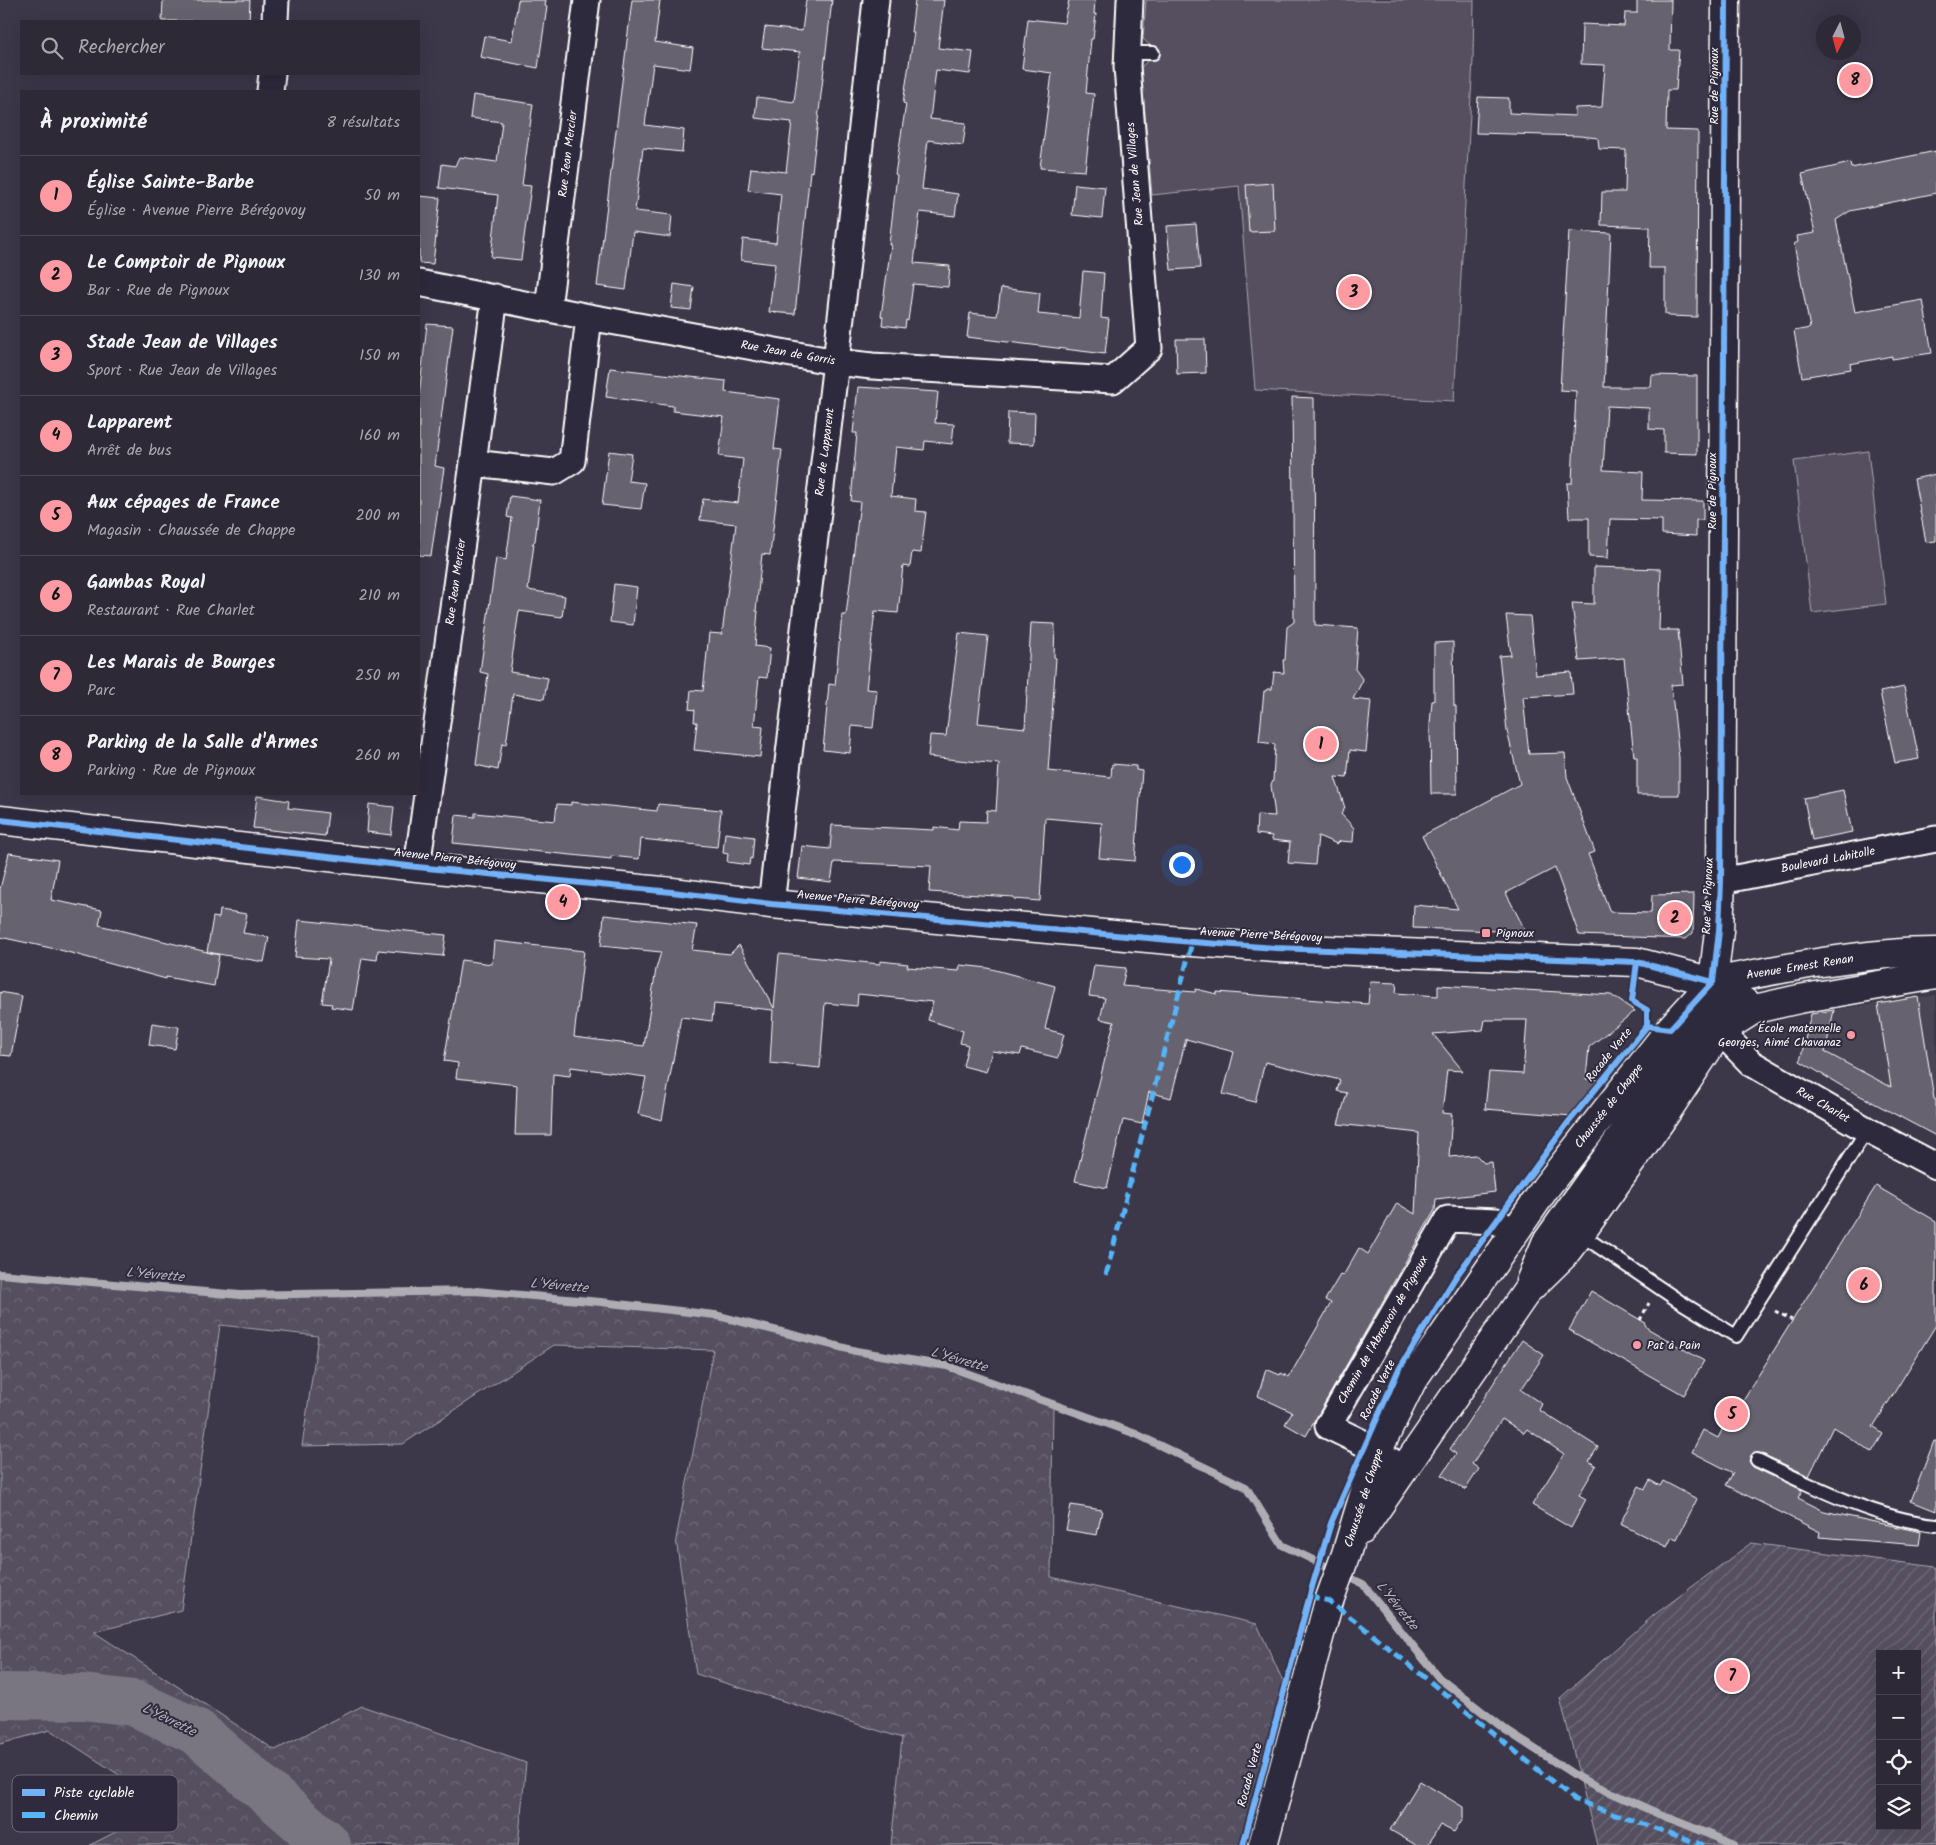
<!DOCTYPE html>
<html lang="fr">
<meta charset="utf-8">
<style>
body{margin:0;font-family:Kalam,sans-serif;background:#35313f;color:#f1f3f6}
.controls{position:absolute;right:15px;bottom:15px;display:grid;overflow:hidden;border-radius:0px;box-shadow:0 5px 20px #0002}
.controls button{width:45px;height:45px;display:grid;place-items:center;padding:0;border:0;border-bottom:1px solid #484552;background:#2d2937;color:#f1f3f6;font:25px sans-serif}
.compass{position:absolute;left:1816px;top:15px;width:45px;height:45px;border-radius:50%;background:#2d2937;box-shadow:0 5px 20px #0002;rotate:186deg}
.you{position:absolute;left:1181px;top:864px;width:18px;height:18px;margin:-12px;border:4px solid #fff;border-radius:50%;background:#1a73e8;box-shadow:0 0 0 8px #1a73e833}
.badge{display:grid;place-items:center;width:32px;height:32px;border-radius:50%;background:#ff9aa2;color:#111;font-size:16px;font-weight:700}
.pin{position:absolute;translate:-50% -50%;border:2px solid #fff;box-shadow:0 1px 5px #0006}
.list{margin:0;padding:0;list-style:none}
h2{display:flex;justify-content:space-between;align-items:center;height:65px;margin:0;padding:0 20px;font-size:21px}
h2 small{font-size:16px;font-weight:400;color:#a7a6ad}
.list li{display:grid;grid-template-columns:32px 1fr auto;gap:15px;align-items:center;box-sizing:border-box;height:80px;padding:0 20px;border-top:1px solid #484552}
.list b{display:block;font-size:19px;white-space:nowrap}
.list p{margin:0;font-size:16px;white-space:nowrap;color:#a7a6ad}
.list em{font-size:16px;font-style:normal;color:#a7a6ad}
.icon{flex:none;width:28px;height:28px;fill:none;stroke:currentColor;stroke-width:2;stroke-linecap:round;stroke-linejoin:round}
.map{position:relative;flex:none;width:1936px;height:1845px;overflow:hidden}
.search{position:absolute;background:#2d2937;box-shadow:0 5px 20px #0002;left:20px;top:20px;width:400px;height:55px;display:flex;align-items:center;gap:12px;box-sizing:border-box;padding:0 18px;border-radius:0px;color:#a7a6ad;font-size:19px}
.panel{position:absolute;background:#2d2937;box-shadow:0 5px 20px #0002;left:20px;top:90px;width:400px;height:705px;border-radius:0px}
.map>svg:first-child{display:block}
.built{fill:#494455}
.forest{fill:url(#forest-crowns);stroke:#aaa8b0}
.garden{fill:url(#garden-furrows);stroke:#aaa8b0;fill-rule:evenodd}
.pitch{fill:#555060;stroke:#aaa8b0}
.lines{fill:none;stroke-linecap:round;stroke-linejoin:round}
.stream{stroke:#afadb4;stroke-width:8}
.river{stroke:#797682;stroke-width:46}
.building{fill:#666270;stroke:#fff}
.service-casing{stroke:#fff;stroke-width:16}
.minor-casing{stroke:#fff;stroke-width:29}
.secondary-casing{stroke:#fff;stroke-width:31}
.primary-casing{stroke:#fff;stroke-width:31}
.path{stroke:#fff;stroke-width:3;stroke-dasharray:4 4;stroke-linecap:butt}
.service{stroke:#2f2a3d;stroke-width:12}
.minor{stroke:#2f2a3d;stroke-width:25}
.secondary{stroke:#2f2a3d;stroke-width:28}
.primary{stroke:#2f2a3d;stroke-width:28}
.quiet{stroke:#56b5f8;stroke-width:5;stroke-dasharray:10 5;stroke-linecap:butt}
.cycleway-casing{stroke:#2f2a3d;stroke-width:9}
.cycleway{stroke:#73b2f8;stroke-width:6}
.poi-dot{fill:#ff9aa2;stroke:#2f2a3d;stroke-width:2}
.labels{text-anchor:middle;dominant-baseline:central;stroke-width:4;stroke-linejoin:round;paint-order:stroke}
.street-label{font-size:12px;fill:#fff;stroke:#2f2a3d}
.poi-label{font-size:12px;fill:#fff;stroke:#2f2a3d;text-anchor:start}
.water-label{font-size:14px;font-style:italic;fill:#b5b4ba;stroke:#2f2a3d}
.key{fill:#2f2a3d;stroke:#6d6a77;stroke-width:1}
.key-label{font-size:14px;fill:#fff}
</style>
<div class="map">
<svg width="1936" height="1845" viewBox="0 0 1936 1845">
<defs>
<pattern id="forest-crowns" width="20" height="18" patternUnits="userSpaceOnUse" patternTransform="scale(1.25)"><rect width="20" height="18" fill="#555060"/><path d="M2 6a3 3 0 1 1 6 0M12 15a3 3 0 1 1 6 0" fill="none" stroke="#6e6a78"/></pattern>
<pattern id="garden-furrows" width="10" height="10" patternUnits="userSpaceOnUse" patternTransform="scale(1.25)"><rect width="10" height="10" fill="#555060"/><path d="M-1 1l2-2M0 10L10 0M9 11l2-2" fill="none" stroke="#6e6a78"/></pattern>
</defs>
<rect width="100%" height="100%" fill="#3c3749"/>
<filter id="ink" filterUnits="userSpaceOnUse"><feTurbulence type="fractalNoise" baseFrequency=".02" numOctaves="2"/><feDisplacementMap in="SourceGraphic" scale="10" xChannelSelector="R" yChannelSelector="G"/><feConvolveMatrix kernelMatrix="1 2 1 2 8 2 1 2 1" color-interpolation-filters="sRGB"/></filter>
<g filter="url(#ink)">
<path class="built" d="M1936,995V1136L1840,1085L1800,1061L1811,1013Z"/>
<path class="forest" d="M0,1274L240,1295L476,1291L715,1315L856,1351L947,1366L1053,1403L1051,1577L1257,1624L1285,1686L1243,1845H891L902,1738L696,1674L676,1539L713,1350L554,1345L403,1444L302,1446L318,1336L220,1325L181,1610L94,1632L275,1750L362,1706L526,1763L518,1845H90L167,1806L50,1730L0,1744Z"/>
<path class="garden" d="M1751,1543L1936,1567V1845H1597L1560,1698L1654,1615ZM1880,1654H1917V1826H1880Z"/>
<path class="pitch" d="M1146,0H1474L1473,60L1454,401L1255,390L1239,186L1152,195L1141,67L1152,57L1153,48L1143,39Z
M1868,451L1886,604L1812,613L1794,461Z"/>
<g class="lines">
<path class="stream" d="M0,1274L240,1295L476,1291L601,1302L715,1315L856,1351L947,1366L1136,1434L1246,1487L1282,1545L1363,1584L1439,1678L1507,1731L1581,1779L1659,1814L1735,1845"/>
<path class="river" d="M0,1696L83,1697L134,1703L197,1732L328,1845"/>
</g>
<path class="building" d="M163,0H250L249,21H162Z
M518,0H546L545,6L547,7L538,68L480,57L484,36L512,41Z
M632,0H660L655,42L693,48L690,69L653,64L645,125L684,130L683,142L682,152L643,148L635,211L672,215L670,237L633,232L626,290L597,286Z
M806,0H832L812,172L810,171L795,314L769,312L775,264L741,260L743,239L776,243L781,194L748,190L751,168L786,172L792,122L755,118L757,97L794,102L800,52L762,48L765,27L802,31Z
M915,0H944L938,48L973,52L970,74L936,70L930,119L966,123L963,145L928,140L922,189L958,194L955,216L920,212L914,263L950,266L948,287L913,284L908,321L906,320L905,328L882,325L883,317L881,316L891,245H889L897,175L895,174L906,104L903,103L914,32H911Z
M1069,0H1095L1094,14H1096L1093,39H1091L1086,93L1094,94L1085,171L1040,168L1052,73L1022,69L1028,19L1064,23Z
M1637,0H1671L1670,50H1679L1676,90H1667L1666,130L1698,131L1697,317L1668,316V314H1665V268H1649L1650,227L1601,225L1602,192H1625L1626,150L1599,149L1598,138L1580,136L1476,133L1478,97L1509,98V113L1575,116V108L1602,107L1605,65L1581,64L1582,24L1624,26L1625,13H1637Z
M473,95L533,104L522,185L531,186L521,260L491,257L498,195L439,188L442,164L455,166L459,157L497,162L502,122L470,118Z
M1936,151V193L1864,208L1850,211L1836,220L1855,312L1923,300L1932,353L1892,359V356L1850,364L1851,369L1802,377L1794,331L1810,328L1794,244L1798,242L1797,236L1815,233L1802,174L1850,163L1851,168Z
M1273,183L1275,231L1249,232L1246,185Z
M1075,184L1105,187L1102,218L1072,215Z
M419,196L440,198L433,264L419,263Z
M1196,224L1200,268L1171,270L1167,226Z
M1569,231L1611,233L1604,387H1651L1652,375L1697,376V454L1664,453V430L1649,429V408L1607,406L1603,470L1643,472L1642,500L1703,501V520H1696V536L1662,534V520L1610,519L1608,558L1589,557V518H1569L1567,483H1572L1576,391L1560,390Z
M1083,271L1104,273L1101,318L1109,319L1105,354L967,337L970,313L997,316L1001,288L1040,293L1038,314L1079,318Z
M674,284L694,287L691,310L671,308Z
M427,324L453,326L435,466L444,468L431,556L419,555V396Z
M1176,339H1205L1206,373L1177,374Z
M610,368L726,381L725,392L780,399L774,449L782,450L770,555L762,554L756,611H758L755,646L770,648L767,678L759,677L754,726L763,727L760,757L694,750L697,722H694L695,710L689,709L691,690L703,691L709,633L722,634L736,524L700,520L703,499L738,503L743,459L719,456L724,417L673,411V406L606,397Z
M858,387L938,392L935,423L954,424L952,444L925,441L924,450L896,447L891,496L916,499L915,511L926,512L921,553L912,552L910,567L903,566L898,613L875,611L866,689L877,690L873,728L852,726L850,753L823,750L829,684L835,685L842,615H846L860,502L851,501L857,433H853Z
M1292,397L1314,398L1315,625L1358,628L1355,669L1363,680L1353,699L1371,701L1366,752L1350,750L1347,778L1335,777L1345,808L1341,814L1354,828L1353,842L1340,841L1337,844L1318,836L1315,865L1288,863L1290,842L1272,840V836L1256,834L1257,815L1275,816L1271,785L1273,781L1275,744L1259,742L1264,691H1266L1267,689H1272L1274,672L1284,673L1283,660H1285L1287,627L1294,622Z
M1008,412L1035,413L1034,444L1007,443Z
M609,451L632,454L628,481L645,483L641,509L602,505Z
M1936,474V541L1926,542L1914,479Z
M510,496L540,500L535,541L532,544H534L528,590L565,596L562,617L519,611L510,672L548,678L544,699L513,694L506,745L502,744L498,770L476,765L488,674L480,672L496,558L506,560L512,518L507,517Z
M1594,567L1661,569L1659,630H1678L1683,684L1671,685L1679,758V795H1637V757H1634L1624,658L1579,661L1572,603L1594,604Z
M614,584L637,587L633,625L610,622Z
M1506,615L1530,616L1536,675L1571,672L1573,694L1523,697L1529,754L1565,753L1567,777L1595,852L1588,854L1610,912L1651,913L1652,895L1694,894L1693,933L1686,939L1579,935L1555,868L1506,893L1526,932L1413,928L1414,905L1458,909L1422,836L1520,784L1507,731L1499,656L1511,655Z
M1031,623L1055,624L1054,657L1056,658L1048,771L1111,777L1112,764L1136,766V770L1142,771L1135,861L1099,858L1102,823L1045,818L1040,901L1014,899V897L929,892L931,866L834,862L831,882L798,878L802,846L830,849L832,825L934,830V827L958,830L959,821L986,822L987,810L996,811L999,764L928,757L930,735L946,736L959,633L988,636L978,723L1025,728Z
M1453,642L1454,706H1456L1457,794H1431L1430,724L1432,701H1434V643Z
M1904,687L1919,759L1895,763L1880,692Z
M1843,790L1852,832L1812,840L1804,798Z
M257,796L289,801L288,808L328,813L325,836L253,828Z
M571,802L657,811L658,804L721,810L717,847L641,839L639,859L611,856V859L453,843L456,815L475,817V813L555,821L557,804L571,805Z
M369,804L394,807L391,835L367,832Z
M725,833L754,837L752,859L750,858L749,865L727,862L728,854L723,853Z
M9,853L58,860L51,900L102,910L99,925L219,955L214,986L166,977V979L60,950L0,937V889Z
M220,910L247,914L243,933L269,937L264,962L207,952L213,917L219,918Z
M604,915L697,925L692,950L730,954L739,945L774,1008L779,954L880,964V961L908,964L907,967L959,971L960,965L988,968L1055,986L1045,1029L1064,1034L1058,1058L1022,1049L1020,1055L992,1051L986,1072L963,1066L968,1045L960,1043L963,1031L928,1020L933,1002L858,994L857,1006L825,1003L820,1068L770,1063L773,1010L714,1004L712,1021L681,1017L662,1120L638,1114L646,1077L571,1067L570,1076L553,1074L551,1135H515L517,1085L456,1078L458,1063L444,1061L461,960L492,964L494,941L584,951L574,1037L644,1046L656,969L661,952L601,946Z
M299,920L446,935L443,956L378,950L377,960L362,958L353,1010L331,1007L332,1004L322,1003L329,959L295,957Z
M1094,965L1126,968L1122,986L1195,992L1196,989L1217,994V992L1368,1004L1370,982L1397,983L1396,993L1438,996V985L1611,995L1635,1011L1589,1047L1586,1079L1603,1080L1572,1116L1485,1109L1489,1072L1523,1074L1527,1020H1485L1483,1030L1433,1034L1463,1071L1447,1070L1442,1113L1452,1114L1449,1157L1476,1155L1484,1163L1492,1162L1495,1192L1436,1199L1435,1210L1306,1436L1285,1424L1292,1412L1258,1396L1266,1369L1280,1375L1281,1373L1289,1377L1331,1303L1325,1300L1340,1275L1343,1276L1359,1248L1368,1254L1397,1203L1415,1214L1419,1133L1338,1124L1347,1093L1337,1091L1340,1080L1265,1062L1255,1102L1223,1094L1234,1052L1186,1039L1171,1098L1149,1092L1142,1124L1123,1120L1107,1188L1075,1181L1114,1022L1100,1019L1105,998L1089,996Z
M0,992L22,996L11,1056L0,1055Z
M1918,997L1934,1099L1936,1100V1136L1840,1085L1800,1061L1811,1014L1834,1010L1825,1052L1891,1087L1878,1004Z
M152,1023L179,1027L175,1049L149,1045Z
M1876,1186L1936,1221V1325L1873,1427L1883,1434L1872,1452L1833,1427L1809,1476L1760,1453L1752,1454L1749,1461L1753,1467L1802,1490L1798,1498L1824,1511L1921,1532L1919,1545L1819,1537L1820,1532L1726,1485L1733,1473L1692,1452L1703,1430L1718,1438L1723,1428L1725,1429Z
M1591,1291L1644,1322L1647,1328L1704,1361L1684,1395L1569,1330Z
M1522,1340L1544,1355L1521,1390L1542,1404L1539,1410L1598,1447L1589,1461L1596,1466L1579,1495L1586,1499L1571,1528L1532,1505L1564,1454L1527,1429L1524,1433L1502,1419L1472,1464L1479,1469L1465,1490L1442,1475L1456,1454L1450,1449Z
M1934,1441H1936V1511L1911,1501Z
M1650,1480L1660,1486L1663,1481L1697,1499L1677,1539L1672,1537L1667,1547L1620,1524L1639,1486L1645,1489Z
M1071,1505L1102,1510L1097,1535L1066,1530Z
M1420,1781L1463,1807V1818L1454,1832L1440,1825L1428,1845H1416L1390,1830Z"/>
<g class="lines">
<g class="service-casing">
<path id="service" d="M1126,53H1153
M1577,1232L1679,1301L1736,1336L1867,1130
M1757,1460C1811,1486 1876,1519 1936,1525"/>
</g>
<g class="minor-casing">
<path id="minor" d="M275,21L276,0
M270,91L272,74
M419,283L589,317L836,362L872,366L1113,380L1149,348L1127,67L1130,0
M548,308L587,0
M473,463L554,472L572,461L589,317
M417,867L473,463L495,297
M1721,881L1936,839
M771,904L836,362L876,0
M1720,1031L1751,1063L1867,1130L1936,1166
M1404,1469L1365,1444L1328,1426L1448,1219L1497,1221L1514,1233"/>
</g>
<g class="secondary-casing">
<path id="secondary" d="M1720,1031L1713,982L1719,931L1721,881L1726,0
M1530,1282L1546,1243L1685,1047L1705,1002
M1362,1530L1527,1291L1563,1256L1580,1234L1664,1116L1720,1031L1755,1009
M1263,1845L1329,1601L1346,1554L1377,1452L1412,1381L1546,1187L1670,1029L1713,982"/>
</g>
<g class="primary-casing">
<path id="primary" d="M0,820L417,867L672,892L771,904L1192,942L1276,948L1637,962L1713,982L1755,1009L1799,999L1936,975
M1713,982C1784,968 1864,952 1936,952"/>
</g>
<path class="path" d="M1634,994L1632,1001L1647,1010V1015
M1775,1311L1792,1320
M1640,1320L1649,1303"/>
<use href="#service" class="service"/>
<use href="#minor" class="minor"/>
<use href="#secondary" class="secondary"/>
<use href="#primary" class="primary"/>
<path class="quiet" d="M1106,1275L1192,942
M1309,1596L1329,1601L1358,1623L1575,1800L1703,1845"/>
<g class="cycleway-casing">
<path id="cycleway" d="M0,820L417,867L672,892L771,904L1192,942L1276,948L1637,962L1713,982
M1637,962L1632,1001L1647,1010V1026
M1713,982L1719,931L1721,881L1726,0
M1647,1026L1670,1029L1713,982
M1243,1845L1312,1587L1331,1523L1398,1371L1455,1278L1567,1124L1647,1026"/>
</g>
<use href="#cycleway" class="cycleway"/>
</g>
</g>
<g class="poi-dot">
<rect x="1481" y="928" width="10" height="10" rx="2.5"/>
<circle cx="1851" cy="1035" r="5"/>
<circle cx="1637" cy="1345" r="5"/>
</g>
<g class="labels">
<g class="street-label">
<text transform="translate(1714 86) rotate(-90)">Rue de Pignoux</text>
<text transform="translate(568 154) rotate(-83)">Rue Jean Mercier</text>
<text transform="translate(1135 174) rotate(-95)">Rue Jean de Villages</text>
<text transform="translate(788 353) rotate(10)">Rue Jean de Gorris</text>
<text transform="translate(825 452) rotate(-83)">Rue de Lapparent</text>
<text transform="translate(1712 491) rotate(-90)">Rue de Pignoux</text>
<text transform="translate(456 582) rotate(-82)">Rue Jean Mercier</text>
<text transform="translate(455 859) rotate(6)">Avenue Pierre Bérégovoy</text>
<text transform="translate(1828 860) rotate(-11)">Boulevard Lahitolle</text>
<text transform="translate(1708 896) rotate(-88)">Rue de Pignoux</text>
<text transform="translate(858 900) rotate(5)">Avenue Pierre Bérégovoy</text>
<text transform="translate(1261 935) rotate(3)">Avenue Pierre Bérégovoy</text>
<text transform="translate(1800 967) rotate(-9)">Avenue Ernest Renan</text>
<text transform="translate(1609 1055) rotate(-51)">Rocade Verte</text>
<text transform="translate(1823 1105) rotate(30)">Rue Charlet</text>
<text transform="translate(1609 1106) rotate(-52)">Chaussée de Chappe</text>
<text transform="translate(1383 1330) rotate(-60)">Chemin de l'Abreuvoir de Pignoux</text>
<text transform="translate(1378 1390) rotate(-64)">Rocade Verte</text>
<text transform="translate(1364 1498) rotate(-72)">Chaussée de Chappe</text>
<text transform="translate(1250 1775) rotate(-75)">Rocade Verte</text>
</g>
<g class="poi-label">
<text x="1496" y="933">Pignoux</text>
<text x="1841" y="1028" text-anchor="end">École maternelle<tspan x="1841" dy="14">Georges, Aimé Chavanaz</tspan></text>
<text x="1647" y="1345">Pat à Pain</text>
</g>
<g class="water-label">
<text transform="translate(155 1275) rotate(5)">L'Yévrette</text>
<text transform="translate(559 1286) rotate(5)">L'Yévrette</text>
<text transform="translate(959 1360) rotate(16)">L'Yévrette</text>
<text transform="translate(1397 1606) rotate(51)">L'Yévrette</text>
<text transform="translate(169 1720) rotate(26)">L'Yèvrette</text>
</g>
</g>
<rect x="12" y="1775" width="166" height="57" rx="8" class="key"/>
<rect x="22" y="1789" width="23" height="7" fill="#73b2f8"/>
<rect x="22" y="1812" width="23" height="6" fill="#56b5f8"/>
<g class="key-label">
<text x="54" y="1797">Piste cyclable</text>
<text x="54" y="1820">Chemin</text>
</g>
</svg>
<div class="controls">
<button>+</button>
<button>−</button>
<button><svg class="icon" aria-label="locate" viewBox="0 0 24 24"><circle cx="12" cy="12" r="6"/><path d="M12 2v4M12 18v4M2 12h4M18 12h4"/></svg></button>
<button><svg class="icon" aria-label="layers" viewBox="0 0 24 24"><path d="M12 4l9 5-9 5-9-5zM3 14l9 5 9-5"/></svg></button>
</div>
<svg class="compass" viewBox="-18 -18 36 36"><path d="M0-13l5 13h-10z" fill="#e53935"/><path d="M0 13l5-13h-10z" fill="#a7a6ad"/></svg>
<div class="you"></div>
<div class="pin badge" style="left:1321px;top:744px">1</div>
<div class="pin badge" style="left:1675px;top:918px">2</div>
<div class="pin badge" style="left:1354px;top:292px">3</div>
<div class="pin badge" style="left:563px;top:902px">4</div>
<div class="pin badge" style="left:1732px;top:1414px">5</div>
<div class="pin badge" style="left:1864px;top:1285px">6</div>
<div class="pin badge" style="left:1732px;top:1676px">7</div>
<div class="pin badge" style="left:1855px;top:80px">8</div>
<div class="search"><svg class="icon" aria-label="search" viewBox="0 0 24 24"><circle cx="10" cy="10" r="6"/><path d="M15 15l6 6"/></svg>Rechercher</div>
<section class="panel">
<h2>À proximité<small>8 résultats</small></h2>
<ul class="list">
<li><span class="badge">1</span><div><b>Église Sainte-Barbe</b><p>Église · Avenue Pierre Bérégovoy</p></div><em>50 m</em></li>
<li><span class="badge">2</span><div><b>Le Comptoir de Pignoux</b><p>Bar · Rue de Pignoux</p></div><em>130 m</em></li>
<li><span class="badge">3</span><div><b>Stade Jean de Villages</b><p>Sport · Rue Jean de Villages</p></div><em>150 m</em></li>
<li><span class="badge">4</span><div><b>Lapparent</b><p>Arrêt de bus</p></div><em>160 m</em></li>
<li><span class="badge">5</span><div><b>Aux cépages de France</b><p>Magasin · Chaussée de Chappe</p></div><em>200 m</em></li>
<li><span class="badge">6</span><div><b>Gambas Royal</b><p>Restaurant · Rue Charlet</p></div><em>210 m</em></li>
<li><span class="badge">7</span><div><b>Les Marais de Bourges</b><p>Parc</p></div><em>250 m</em></li>
<li><span class="badge">8</span><div><b>Parking de la Salle d'Armes</b><p>Parking · Rue de Pignoux</p></div><em>260 m</em></li>
</ul>
</section>
</div>
